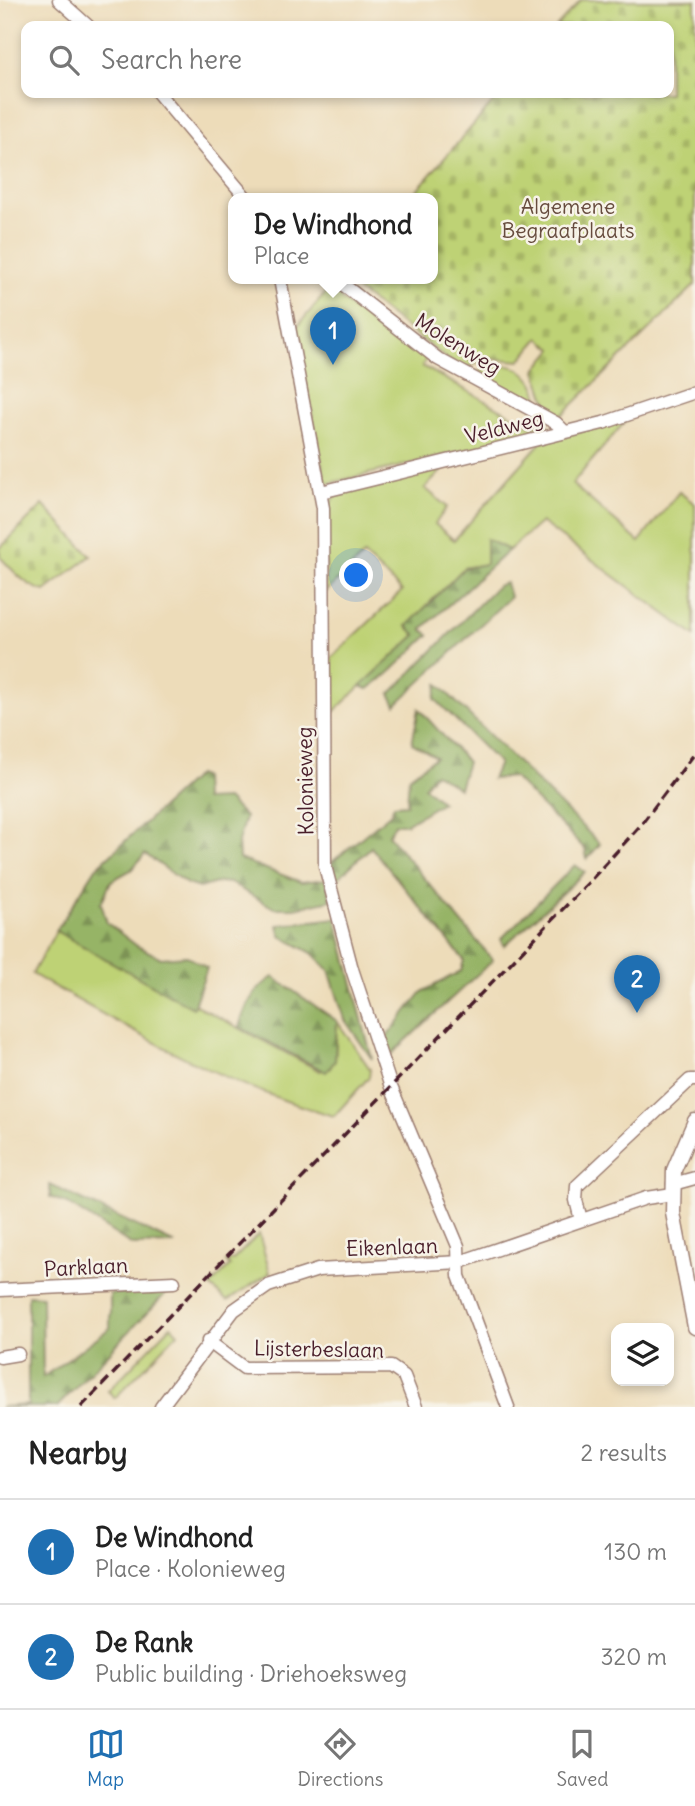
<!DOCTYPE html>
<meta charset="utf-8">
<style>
body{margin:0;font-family:Delius,sans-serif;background:#f6f6f6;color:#222}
.controls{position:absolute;right:21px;bottom:21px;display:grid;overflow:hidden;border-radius:14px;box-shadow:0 4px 10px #0003}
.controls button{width:63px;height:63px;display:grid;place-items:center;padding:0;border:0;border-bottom:2px solid #e0e0e0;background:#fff;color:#222;font:35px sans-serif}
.you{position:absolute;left:357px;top:576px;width:24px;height:24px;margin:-18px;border:5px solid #fff;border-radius:50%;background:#1a73e8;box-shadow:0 0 0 10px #1a73e833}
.badge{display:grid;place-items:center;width:46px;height:46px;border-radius:50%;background:#1f6fb2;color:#fff;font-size:23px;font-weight:700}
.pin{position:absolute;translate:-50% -58px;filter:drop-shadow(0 2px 4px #0008)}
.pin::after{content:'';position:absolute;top:37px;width:24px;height:21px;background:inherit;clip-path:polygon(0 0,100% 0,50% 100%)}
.popup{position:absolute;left:228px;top:193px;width:210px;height:91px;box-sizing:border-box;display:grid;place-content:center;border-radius:14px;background:#fff;filter:drop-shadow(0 2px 5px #0005);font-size:23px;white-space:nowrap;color:#767676}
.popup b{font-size:26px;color:#222}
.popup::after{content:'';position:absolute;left:50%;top:100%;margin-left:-14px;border:14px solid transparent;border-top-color:#fff}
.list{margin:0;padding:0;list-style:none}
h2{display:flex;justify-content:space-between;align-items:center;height:91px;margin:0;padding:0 28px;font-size:30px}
h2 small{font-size:23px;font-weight:400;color:#767676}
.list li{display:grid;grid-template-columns:46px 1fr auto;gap:21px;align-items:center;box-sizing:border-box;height:105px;padding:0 28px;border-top:2px solid #e0e0e0}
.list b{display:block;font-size:26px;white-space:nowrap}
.list p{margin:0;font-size:23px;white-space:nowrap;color:#767676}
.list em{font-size:23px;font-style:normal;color:#767676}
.icon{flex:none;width:38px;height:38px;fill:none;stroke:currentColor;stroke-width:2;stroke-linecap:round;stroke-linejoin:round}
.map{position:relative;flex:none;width:695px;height:1407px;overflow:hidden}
.search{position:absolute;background:#fff;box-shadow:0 4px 10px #0003;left:21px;right:21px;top:21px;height:77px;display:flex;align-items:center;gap:18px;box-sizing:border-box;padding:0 24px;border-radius:14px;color:#767676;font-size:26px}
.sheet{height:301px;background:#fff}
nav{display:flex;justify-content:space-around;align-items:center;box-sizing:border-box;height:98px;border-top:2px solid #e0e0e0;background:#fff;font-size:19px;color:#767676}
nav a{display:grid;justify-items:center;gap:4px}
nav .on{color:#1f6fb2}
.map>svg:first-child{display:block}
.green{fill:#bed275;stroke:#847850;stroke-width:2}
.forest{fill:url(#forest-firs);stroke:#706a48;stroke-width:2}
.cemetery{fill:url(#cemetery-stones);stroke:#847850;stroke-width:2}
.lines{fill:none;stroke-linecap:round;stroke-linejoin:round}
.minor-casing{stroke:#9c7e72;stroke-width:15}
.tertiary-casing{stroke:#9c7e72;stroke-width:17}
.minor{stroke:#fff;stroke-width:12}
.tertiary{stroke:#fff;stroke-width:14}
.rail{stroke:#4a1f2b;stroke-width:3.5;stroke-dasharray:10 5;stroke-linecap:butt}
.labels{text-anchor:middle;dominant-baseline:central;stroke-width:5;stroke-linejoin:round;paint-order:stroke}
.park-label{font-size:21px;fill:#674c3e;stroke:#f7f3e8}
.street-label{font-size:21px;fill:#4a1f2b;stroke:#f7f3e8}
</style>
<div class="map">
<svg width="695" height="1407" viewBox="0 0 695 1407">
<defs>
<pattern id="forest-firs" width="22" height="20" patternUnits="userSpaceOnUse" patternTransform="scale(1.75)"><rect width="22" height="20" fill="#96b466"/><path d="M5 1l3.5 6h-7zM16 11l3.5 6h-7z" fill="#7c9254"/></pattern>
<pattern id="cemetery-stones" width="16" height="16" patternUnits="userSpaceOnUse" patternTransform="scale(1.75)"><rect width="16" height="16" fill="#bed275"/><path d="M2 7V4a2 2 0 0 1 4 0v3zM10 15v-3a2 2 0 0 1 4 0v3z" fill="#a5b465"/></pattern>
</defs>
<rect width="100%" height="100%" fill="#f7f3e8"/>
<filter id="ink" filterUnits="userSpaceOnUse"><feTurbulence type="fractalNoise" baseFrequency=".0143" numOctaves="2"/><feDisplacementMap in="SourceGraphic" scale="14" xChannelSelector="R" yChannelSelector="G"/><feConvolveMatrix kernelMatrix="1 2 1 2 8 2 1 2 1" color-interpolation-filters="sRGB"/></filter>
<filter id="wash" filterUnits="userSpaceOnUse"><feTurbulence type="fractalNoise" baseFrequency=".00686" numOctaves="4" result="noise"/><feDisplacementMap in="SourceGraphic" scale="28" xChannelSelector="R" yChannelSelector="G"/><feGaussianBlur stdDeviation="1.57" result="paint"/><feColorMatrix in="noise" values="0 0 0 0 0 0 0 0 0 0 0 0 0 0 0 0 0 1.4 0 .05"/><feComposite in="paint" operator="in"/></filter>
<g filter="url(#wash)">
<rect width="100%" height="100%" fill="#eddcb9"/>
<path class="green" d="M335,282L346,292L340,299L353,308L359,303L373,314L368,321L385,336L393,329L428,356L422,366L535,428L540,418L549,425L548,431L326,484L295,329Z
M493,365C523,363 538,380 541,408L475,374Z
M628,418L572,484L639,542L679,492L695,504V636L541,522L509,550L486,540V564L464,568L407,626L416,635L327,718L326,663L402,591L364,555L326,592L325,511L336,494L450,462L425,488L447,507L435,524L454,540L542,441Z
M56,931L192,1007L194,1004L320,1071L335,1061L337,1021L370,1069L369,1077L334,1116C225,1086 130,1030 32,974Z
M259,1234L270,1273L227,1301L210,1286L230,1266L226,1262L233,1260Z
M171,1326L178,1333L115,1398L108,1391Z"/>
<path class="forest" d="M486,539L509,550L422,629L429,635L388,674L368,689L361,686L416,635L407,626L464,568L486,564Z
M506,583L510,597L396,705L390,694L497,586Z
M438,684L600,844L587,859L585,849L513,777L492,779L499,763L435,699Z
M419,709L467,762L459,788L435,773L424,787L442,802L406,824H395L388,835L493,960L386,1059L382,1043L422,992L461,971L464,960L371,847L335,881L331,863L391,813L394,805L407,804L409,777L436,757L412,743Z
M197,775L203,778L204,800L227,799L245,817L238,842L239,859L301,882L326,879L331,900L295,908H274L230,883L220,882L199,888L187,884L145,854L131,870L111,881L101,903L107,923L137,946L161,958L187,956L207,968L193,1008L56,931L96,868Z
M575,865L585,872L504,946L501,939Z
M336,918L372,1059L345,1020L329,970L312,953L281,936L278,925Z
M273,977L337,1021L335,1061L326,1072L239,1027C246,1005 253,990 273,977Z
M50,1185L175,1244L132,1245L68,1204L50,1197Z
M170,1289L57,1407H0L28,1405V1295L42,1296L43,1377L110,1328V1294Z"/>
<path class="cemetery" d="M581,0H695V285L561,416L550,412L536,370L553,349L539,338L520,361L486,358L465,369L452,363L343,279H433V199H409L501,93H669V26H557Z
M43,505L91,556L45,591C26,587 13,570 0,557V548Z"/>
</g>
<g filter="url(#ink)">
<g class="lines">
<g class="minor-casing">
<path id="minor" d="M59,0L88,26
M158,93L247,199
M280,279L323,508L325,866L352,969L391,1087L458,1246L459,1276L508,1407
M336,279L438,359L556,423L565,432
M321,492L603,423L695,392
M673,1184L695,1178
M581,1220L576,1200L577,1186L690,1080H695
M0,1290L174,1282
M208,1341L244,1368L391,1367L404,1376L416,1407
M0,1357L18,1354
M161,1407L234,1310L268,1286L318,1270L460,1262L646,1198L673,1194"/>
</g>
<g class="tertiary-casing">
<path id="tertiary" d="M695,1121L674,1170L673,1213L695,1327"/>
</g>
<use href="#minor" class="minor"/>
<use href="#tertiary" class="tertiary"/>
<path class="rail" d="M81,1407L587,884L640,826L695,753"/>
</g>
</g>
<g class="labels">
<g class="park-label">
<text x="568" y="206">Algemene<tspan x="568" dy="24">Begraafplaats</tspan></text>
</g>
<g class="street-label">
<text transform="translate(458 344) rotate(32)">Molenweg</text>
<text transform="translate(504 427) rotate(-14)">Veldweg</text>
<text transform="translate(305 781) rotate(-91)">Kolonieweg</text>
<text transform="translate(392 1247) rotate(-2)">Eikenlaan</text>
<text transform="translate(86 1267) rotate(-3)">Parklaan</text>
<text transform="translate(319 1349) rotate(1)">Lijsterbeslaan</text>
</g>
</g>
</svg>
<div class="controls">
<button><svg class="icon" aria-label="layers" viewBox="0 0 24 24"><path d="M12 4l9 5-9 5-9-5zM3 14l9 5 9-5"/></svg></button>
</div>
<div class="you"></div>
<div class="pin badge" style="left:333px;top:365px">1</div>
<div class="popup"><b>De Windhond</b>Place</div>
<div class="pin badge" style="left:637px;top:1013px">2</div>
<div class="search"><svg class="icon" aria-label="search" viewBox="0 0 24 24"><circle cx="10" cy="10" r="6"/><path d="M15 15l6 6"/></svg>Search here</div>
</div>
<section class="sheet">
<h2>Nearby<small>2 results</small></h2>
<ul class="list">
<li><span class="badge">1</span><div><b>De Windhond</b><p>Place · Kolonieweg</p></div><em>130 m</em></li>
<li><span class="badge">2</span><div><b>De Rank</b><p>Public building · Driehoeksweg</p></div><em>320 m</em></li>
</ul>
</section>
<nav>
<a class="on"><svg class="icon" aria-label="map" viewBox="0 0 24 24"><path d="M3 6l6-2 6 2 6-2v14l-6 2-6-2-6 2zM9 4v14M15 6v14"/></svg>Map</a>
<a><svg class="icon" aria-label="directions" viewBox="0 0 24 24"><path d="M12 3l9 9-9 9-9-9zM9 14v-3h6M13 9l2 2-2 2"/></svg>Directions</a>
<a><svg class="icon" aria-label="saved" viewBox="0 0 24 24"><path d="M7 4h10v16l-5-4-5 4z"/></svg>Saved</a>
</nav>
